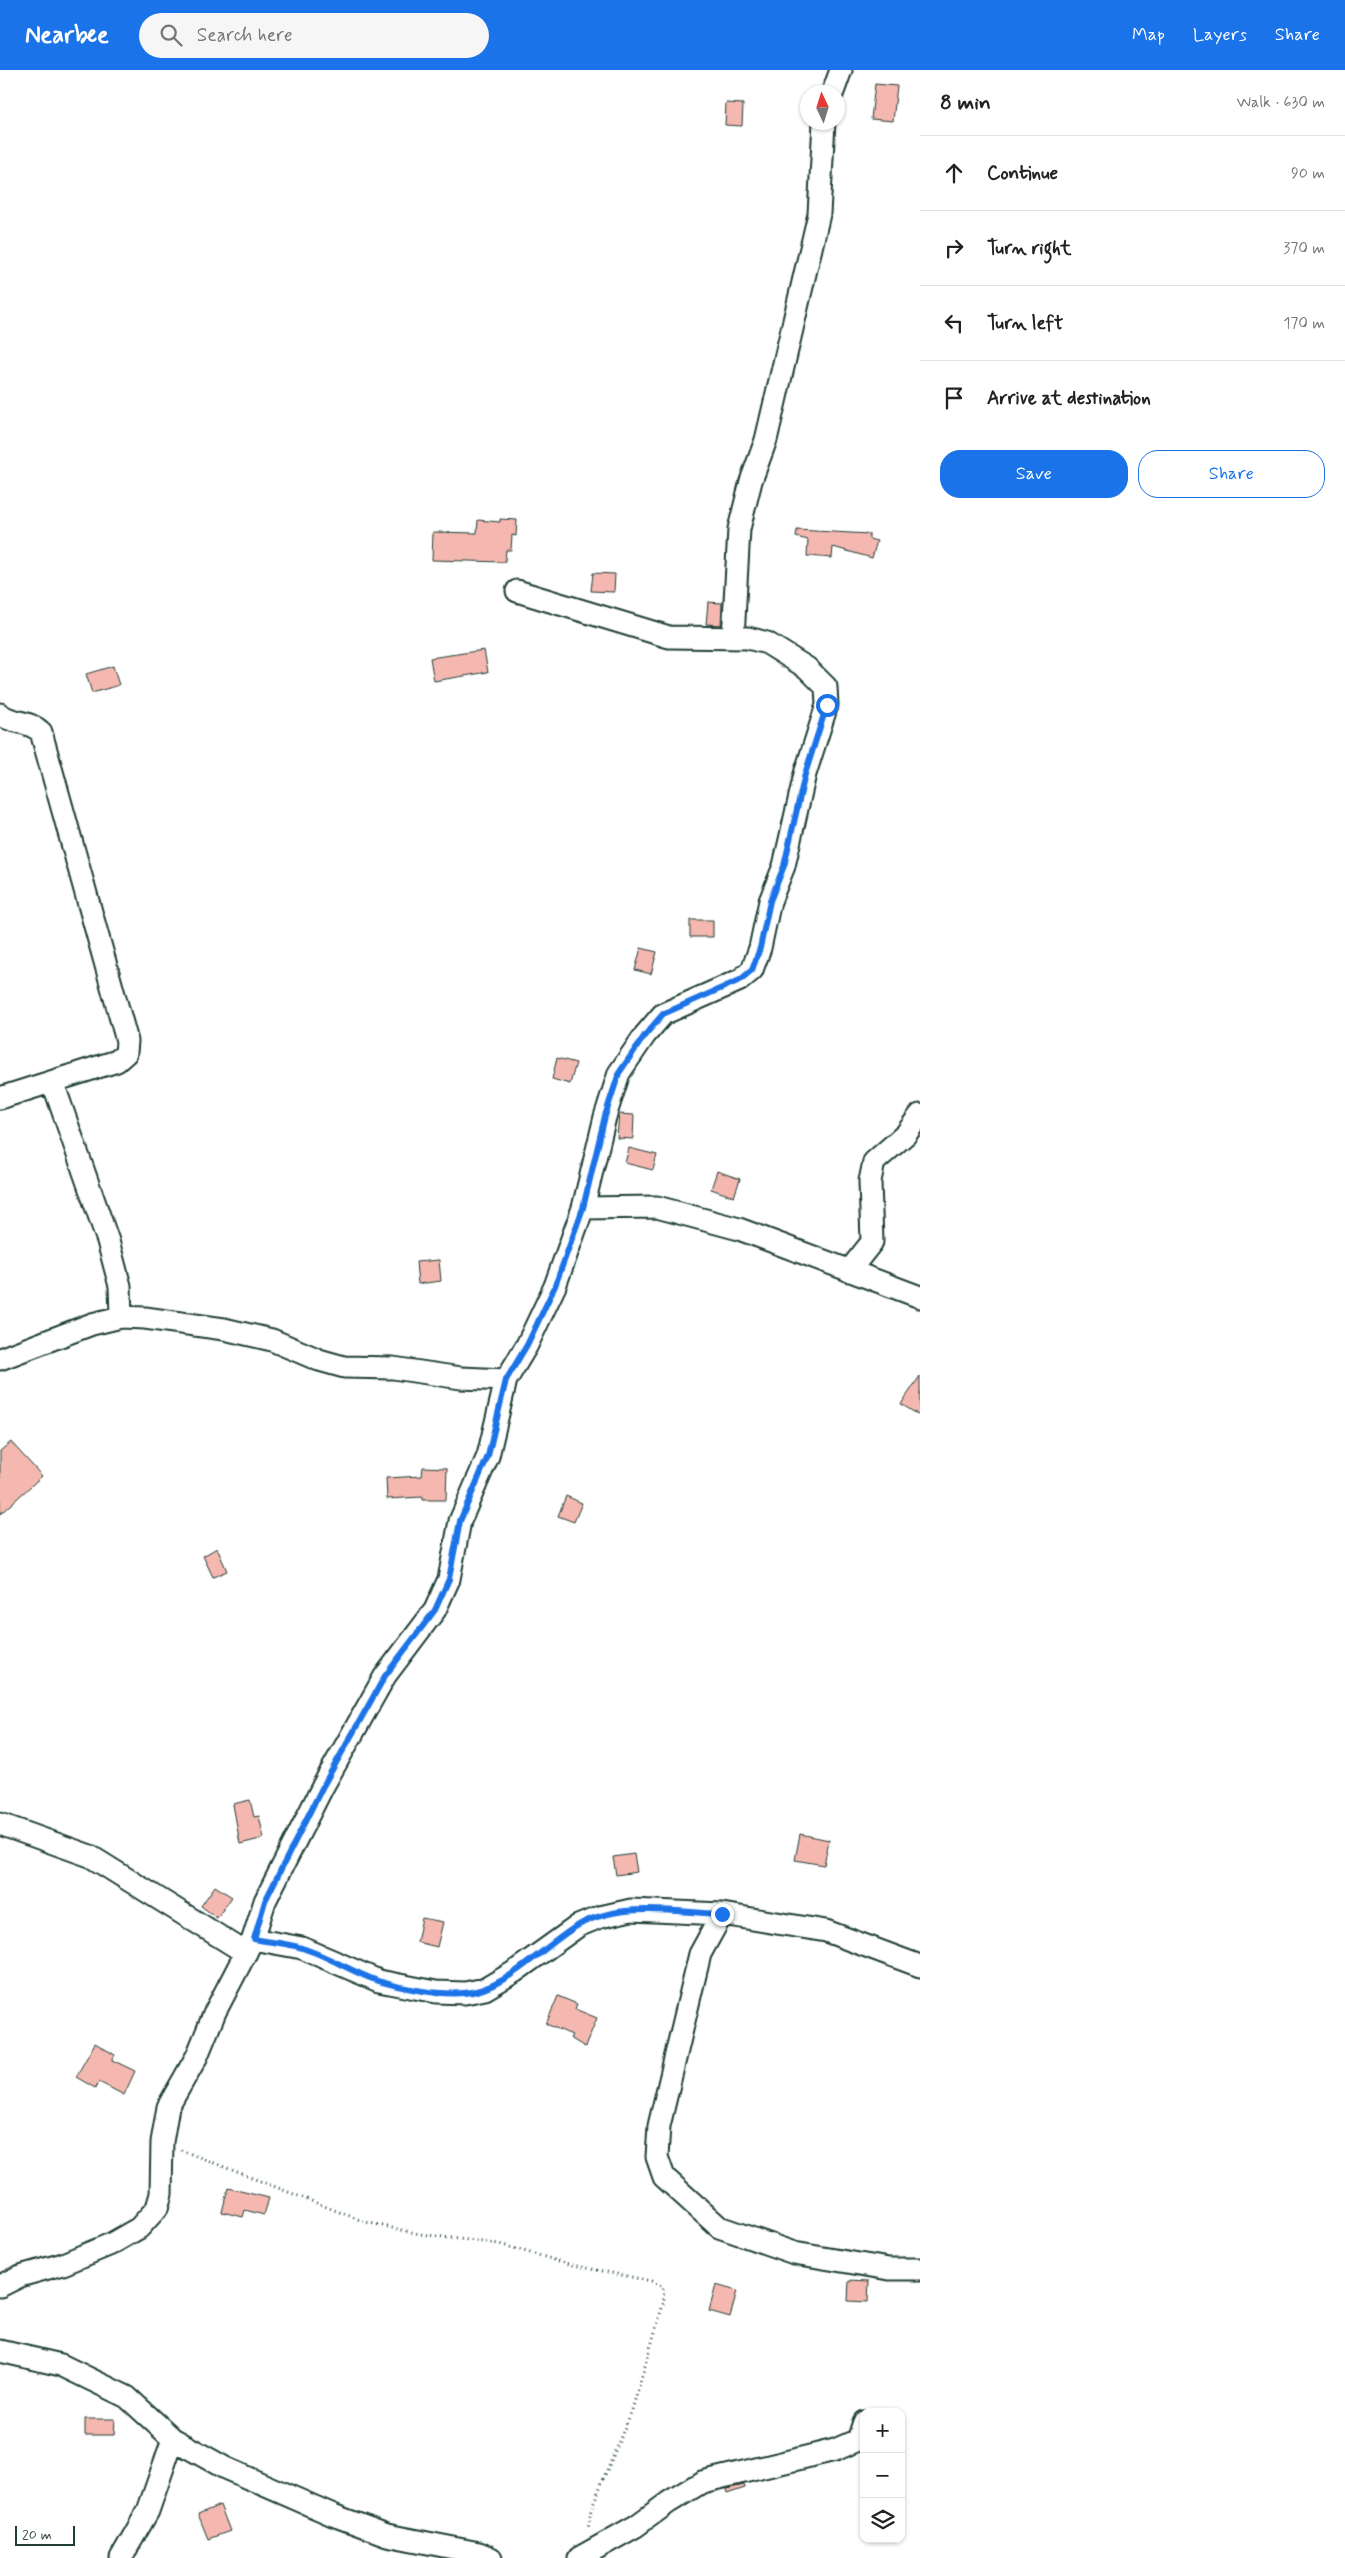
<!DOCTYPE html>
<meta charset="utf-8">
<style>
body{margin:0;font-family:Mynerve,sans-serif;background:#f6f6f6;color:#222}
.controls{position:absolute;right:15px;bottom:15px;display:grid;overflow:hidden;border-radius:10px;box-shadow:0 1px 4px #0004}
.controls button{width:45px;height:45px;display:grid;place-items:center;padding:0;border:0;border-bottom:1px solid #e0e0e0;background:#fff;color:#222;font:25px sans-serif}
.compass{position:absolute;left:800px;top:15px;width:45px;height:45px;border-radius:50%;background:#fff;box-shadow:0 1px 4px #0004;rotate:356deg}
.scale{position:absolute;left:15px;bottom:12px;width:60px;box-sizing:border-box;padding-left:5px;border:2px solid #1f3d34;border-top:0;font-size:14px;line-height:18px;white-space:nowrap;color:#1f3d34;-webkit-text-stroke:4px #fff;paint-order:stroke}
.stop{position:absolute;width:15px;height:15px;margin:-11px;border:4px solid #1a73e8;border-radius:50%;background:#fff}
.stop.end{background:#1a73e8;border-color:#fff;box-shadow:0 1px 5px #0008}
.list{margin:0;padding:0;list-style:none}
h2{display:flex;justify-content:space-between;align-items:center;height:65px;margin:0;padding:0 20px;font-size:21px}
h2 small{font-size:16px;font-weight:400;color:#767676}
.list li{display:grid;grid-template-columns:32px 1fr auto;gap:15px;align-items:center;box-sizing:border-box;height:75px;padding:0 20px;border-top:1px solid #e0e0e0}
.list b{display:block;font-size:19px;white-space:nowrap}
.list em{font-size:16px;font-style:normal;color:#767676}
.actions{display:flex;gap:10px;padding:15px 20px}
.actions a{flex:1;padding:11px 0;border:1px solid #1a73e8;border-radius:20px;text-align:center;font-size:18px;color:#1a73e8}
.actions .main{background:#1a73e8;color:#fff}
.icon{flex:none;width:28px;height:28px;fill:none;stroke:currentColor;stroke-width:2;stroke-linecap:round;stroke-linejoin:round}
.map{position:relative;flex:none;width:920px;height:2488px;overflow:hidden}
header{display:flex;align-items:center;gap:30px;box-sizing:border-box;height:70px;padding:0 25px;background:#1a73e8;color:#fff}
header strong{font-size:24px}
nav{display:flex;gap:28px;margin-inline-start:auto;font-size:18px}
.search{width:350px;height:45px;background:#f6f6f6;display:flex;align-items:center;gap:12px;box-sizing:border-box;padding:0 18px;border-radius:28px;color:#767676;font-size:19px}
main{display:flex}
aside{flex:1;background:#fff}
.map>svg:first-child{display:block}
.building{fill:#f4b8b0;stroke:#1f3d34}
.lines{fill:none;stroke-linecap:round;stroke-linejoin:round}
.minor-casing{stroke:#1f3d34;stroke-width:25}
.path{stroke:#1f3d34;stroke-width:3;stroke-dasharray:1 4;stroke-linecap:butt}
.minor{stroke:#fff;stroke-width:21}
.route{stroke:#1a73e8;stroke-width:6}
</style>
<header>
<strong>Nearbee</strong>
<div class="search"><svg class="icon" aria-label="search" viewBox="0 0 24 24"><circle cx="10" cy="10" r="6"/><path d="M15 15l6 6"/></svg>Search here</div>
<nav><a>Map</a><a>Layers</a><a>Share</a></nav>
</header>
<main>
<div class="map">
<svg width="920" height="2488" viewBox="0 0 920 2488">
<rect width="100%" height="100%" fill="#fff"/>
<filter id="ink" filterUnits="userSpaceOnUse"><feTurbulence type="fractalNoise" baseFrequency=".02" numOctaves="2"/><feDisplacementMap in="SourceGraphic" scale="10" xChannelSelector="R" yChannelSelector="G"/><feConvolveMatrix kernelMatrix="1 2 1 2 8 2 1 2 1" color-interpolation-filters="sRGB"/></filter>
<g filter="url(#ink)">
<path class="building" d="M875,14L897,16L893,51L871,49Z
M726,33L743,34L742,56L725,55Z
M500,449L517,450L516,466L512,465L511,480H506L505,492L432,490L433,462L477,463L478,450L500,452Z
M797,460L869,464V469L877,471L872,488L833,477L832,488L807,486L808,470L796,467Z
M593,503L615,504L614,522L591,521Z
M708,532L722,533L721,555L706,554Z
M484,580L488,602L434,611L430,588Z
M113,596L119,615L92,623L86,604Z
M690,850H713V867H690Z
M641,878L657,882L651,904L635,900Z
M557,988L576,993L570,1014L552,1009Z
M619,1044L634,1045L633,1069L617,1068Z
M629,1078L657,1085L653,1100L625,1093Z
M717,1101L740,1109L734,1127L711,1119Z
M439,1190L441,1211L418,1214L416,1192Z
M920,1306V1346L901,1334Z
M11,1372L42,1406L0,1444V1381Z
M423,1397L447,1398L446,1430H422V1427L387,1429L386,1408L422,1406Z
M566,1426L582,1433L574,1452L558,1446Z
M217,1478L227,1501L213,1507L203,1486Z
M250,1730L254,1747L259,1746L264,1768L240,1774L233,1734Z
M800,1764L829,1770L824,1795L795,1790Z
M634,1784L637,1802L616,1805L613,1787Z
M215,1816L232,1827L217,1848L201,1836Z
M422,1848L443,1852L437,1877L417,1872Z
M558,1926L577,1934L575,1939L597,1948L585,1977L570,1968L572,1965L546,1954Z
M95,1973L115,1985L112,1990L135,2001L124,2025L99,2012L95,2018L76,2007Z
M228,2118L269,2128L264,2145L245,2140L243,2147L222,2142Z
M849,2210L869,2211L868,2232L848,2231Z
M716,2215L737,2221L730,2247L709,2241Z
M85,2349H115L114,2365H85Z
M744,2415L745,2418L727,2424L726,2419Z
M220,2435L230,2461L208,2469L198,2444Z"/>
<g class="lines">
<g class="minor-casing">
<path id="minor" d="M833,22L841,0
M733,568L739,459L751,411L766,370L819,144L824,52
M0,644C12,654 29,650 41,662L127,971L126,983L117,991L0,1028
M53,1013L108,1171L120,1216L121,1247
M583,1138L657,1137L739,1159L920,1227
M849,1201L872,1172L870,1111L874,1092L906,1064L920,1045
M0,1289L92,1254L121,1247L145,1248L224,1259L272,1270L319,1290L344,1297L393,1298L461,1308L506,1310
M0,1754L90,1786L246,1883
M722,1844L700,1884L659,2056L657,2087L664,2107L719,2157L794,2183L889,2199H920
M253,1869L302,1878L379,1911L436,1922L465,1923L485,1919L514,1902L578,1856L600,1847L631,1840L722,1844L826,1861L920,1896
M0,2216L20,2206L63,2194L111,2174L139,2158L157,2138L161,2124L162,2072L168,2037L197,1986L215,1942L253,1869L265,1831L323,1716L385,1606L435,1540L449,1509L460,1451L488,1386L506,1310L527,1275L555,1216L583,1138L605,1047L619,1003L645,965L663,944L740,910L752,900L760,878L770,831L784,796L805,704L827,635L826,617L807,598L767,573L748,568L669,567L517,521
M0,2281L61,2295L127,2327L173,2369L225,2398L333,2445L387,2465L479,2483L491,2488
M121,2488L148,2441L173,2369
M579,2488L636,2456L669,2432L702,2412L835,2380L858,2370L864,2352"/>
</g>
<path class="path" d="M181,2080L365,2152L420,2164L499,2174L573,2195L651,2211L663,2217L664,2231L632,2340L591,2439L588,2460"/>
<use href="#minor" class="minor"/>
</g>
</g>
<g class="lines" filter="url(#ink)">
<path class="route" d="M722,1844C676,1842 620,1831 577,1856C543,1876 505,1921 464,1923C438,1925 404,1919 378,1911C352,1902 328,1886 302,1878C287,1873 269,1872 254,1869L265,1831L323,1716L385,1606L435,1540L449,1509L460,1451L488,1386L506,1310L527,1275L555,1216L583,1138L605,1046L619,1003L645,965L663,944L740,910L752,900L760,878L770,831L784,796L805,704L827,635"/>
</g>
</svg>
<div class="controls">
<button>+</button>
<button>−</button>
<button><svg class="icon" aria-label="layers" viewBox="0 0 24 24"><path d="M12 4l9 5-9 5-9-5zM3 14l9 5 9-5"/></svg></button>
</div>
<svg class="compass" viewBox="-18 -18 36 36"><path d="M0-13l5 13h-10z" fill="#e53935"/><path d="M0 13l5-13h-10z" fill="#767676"/></svg>
<div class="scale">20 m</div>
<div class="stop" style="left:827px;top:635px"></div>
<div class="stop end" style="left:722px;top:1844px"></div>
</div>
<aside>
<h2>8 min<small>Walk · 630 m</small></h2>
<ul class="list">
<li><svg class="icon" aria-label="ahead" viewBox="0 0 24 24"><path d="M12 20V5M6 11l6-6 6 6"/></svg><div><b>Continue</b></div><em>90 m</em></li>
<li><svg class="icon" aria-label="right" viewBox="0 0 24 24"><path d="M7 20v-9h11M14 6l5 5-5 5"/></svg><div><b>Turn right</b></div><em>370 m</em></li>
<li><svg class="icon" aria-label="left" viewBox="0 0 24 24"><path d="M17 20v-9H6M10 6l-5 5 5 5"/></svg><div><b>Turn left</b></div><em>170 m</em></li>
<li><svg class="icon" aria-label="arrive" viewBox="0 0 24 24"><path d="M6 21V4h12l-3 4 3 4H6"/></svg><div><b>Arrive at destination</b></div></li>
</ul>
<div class="actions"><a class="main">Save</a><a>Share</a></div>
</aside>
</main>
